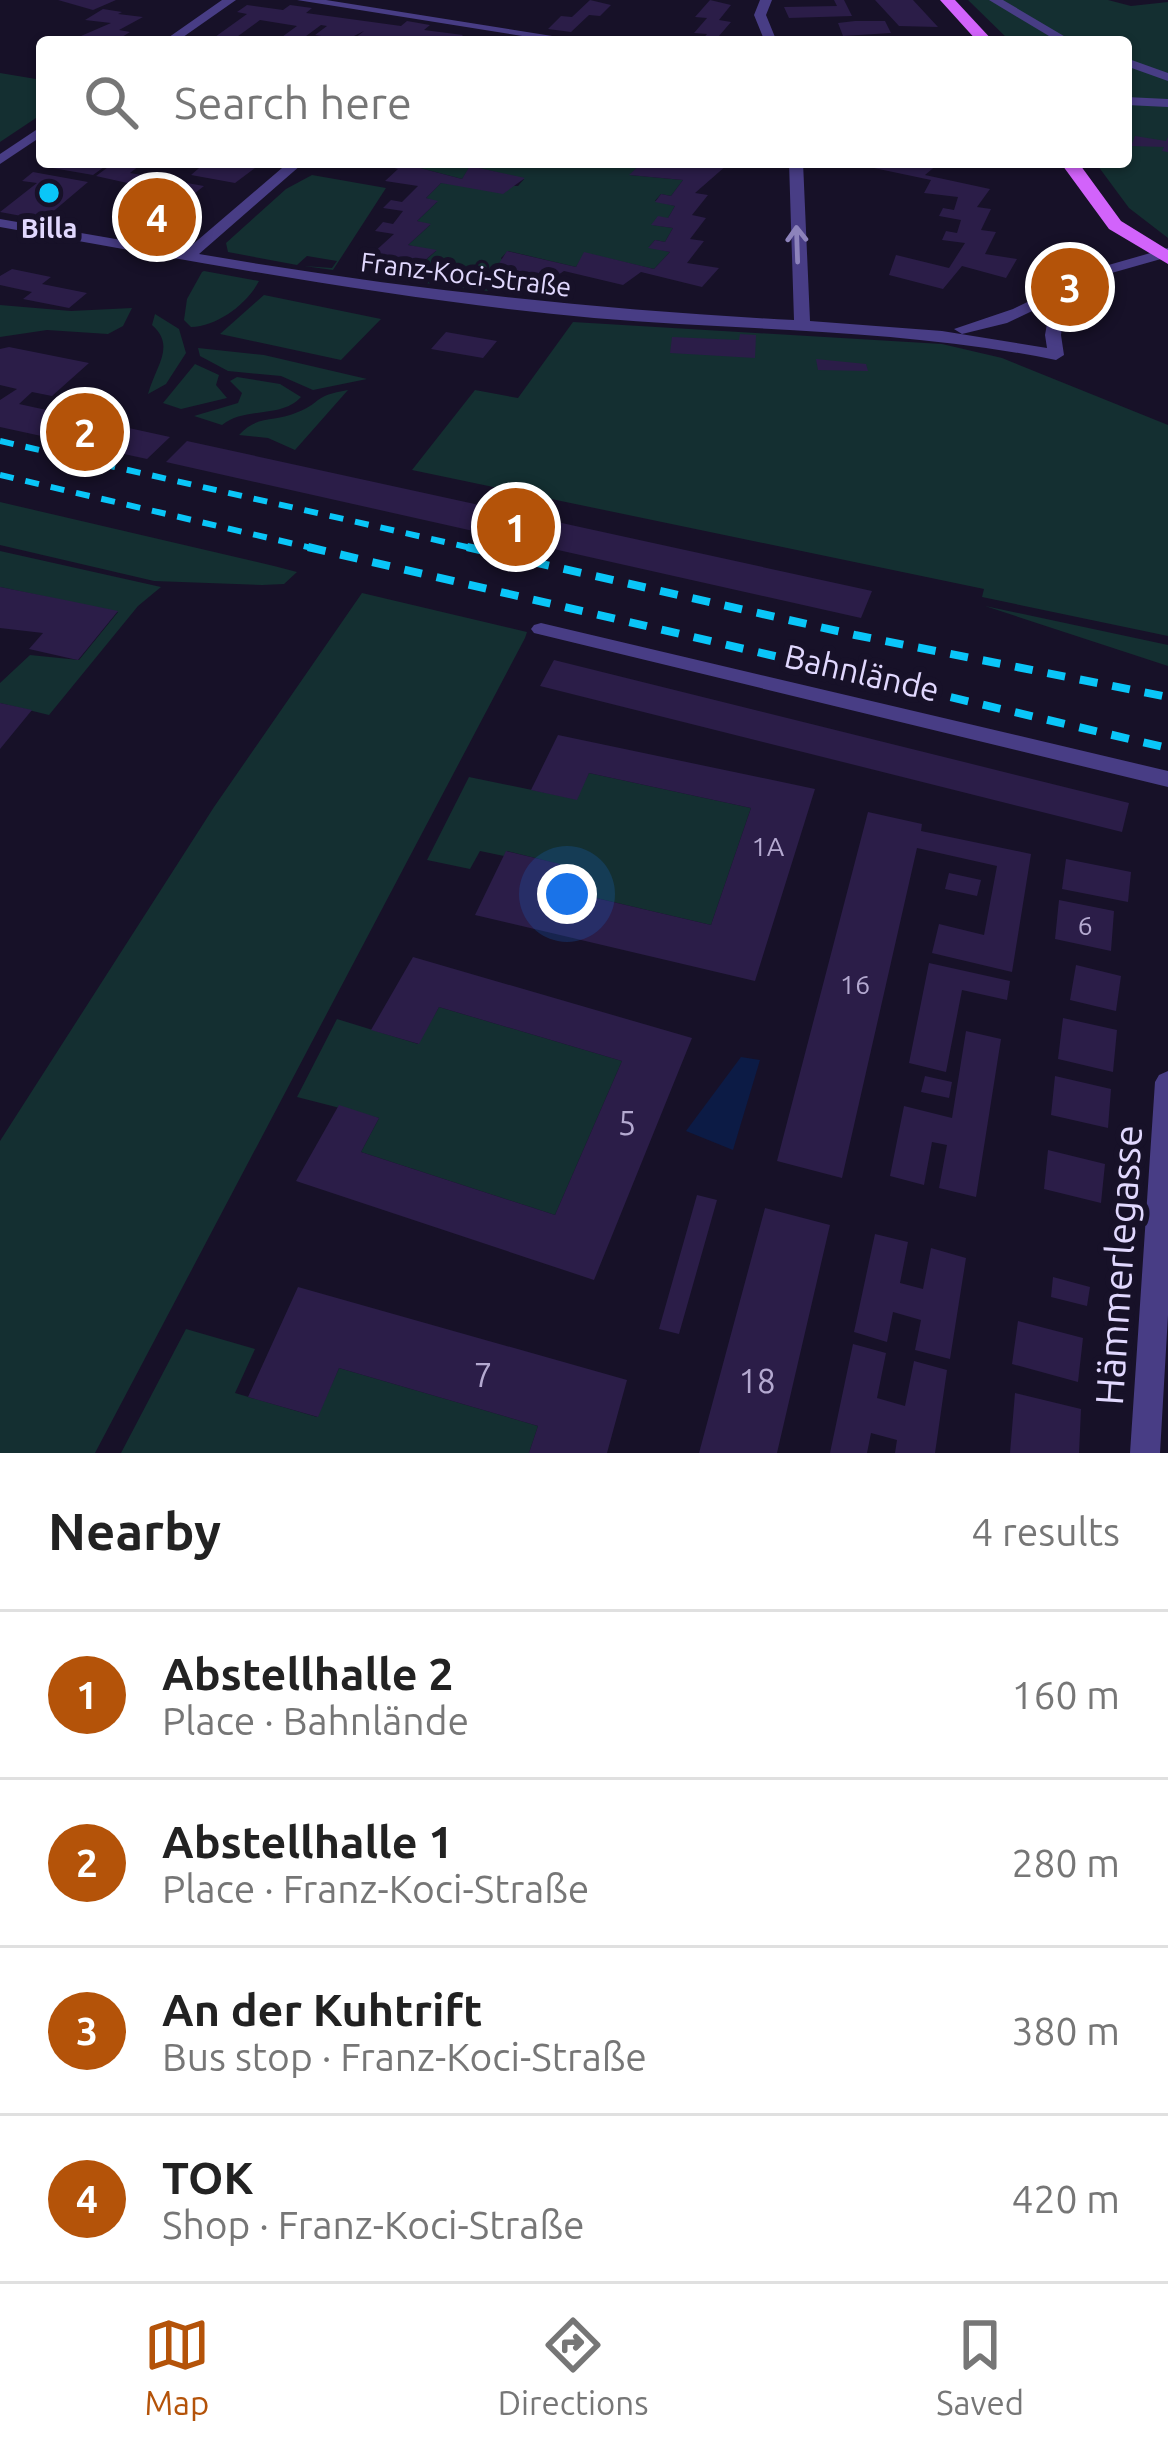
<!DOCTYPE html>
<meta charset="utf-8">
<style>
body{margin:0;font-family:Ubuntu,sans-serif;background:#f6f6f6;color:#222}
.you{position:absolute;left:567px;top:894px;width:42px;height:42px;margin:-30px;border:9px solid #fff;border-radius:50%;background:#1a73e8;box-shadow:0 0 0 18px #1a73e833}
.badge{display:grid;place-items:center;width:78px;height:78px;border-radius:50%;background:#b45309;color:#fff;font-size:39px;font-weight:700}
.pin{position:absolute;translate:-50% -50%;border:6px solid #fff;box-shadow:0 3px 12px #0006}
.list{margin:0;padding:0;list-style:none}
h2{display:flex;justify-content:space-between;align-items:center;height:156px;margin:0;padding:0 48px;font-size:51px}
h2 small{font-size:39px;font-weight:400;color:#767676}
.list li{display:grid;grid-template-columns:78px 1fr auto;gap:36px;align-items:center;box-sizing:border-box;height:168px;padding:0 48px;border-top:3px solid #e0e0e0}
.list b{display:block;font-size:45px;white-space:nowrap}
.list p{margin:0;font-size:39px;white-space:nowrap;color:#767676}
.list em{font-size:39px;font-style:normal;color:#767676}
.icon{flex:none;width:66px;height:66px;fill:none;stroke:currentColor;stroke-width:2;stroke-linecap:round;stroke-linejoin:round}
.map{position:relative;flex:none;width:1168px;height:1453px;overflow:hidden}
.search{position:absolute;background:#fff;box-shadow:0 3px 9px #0004;left:36px;right:36px;top:36px;height:132px;display:flex;align-items:center;gap:30px;box-sizing:border-box;padding:0 42px;border-radius:12px;color:#767676;font-size:45px}
.sheet{height:828px;background:#fff}
nav{display:flex;justify-content:space-around;align-items:center;box-sizing:border-box;height:168px;border-top:3px solid #e0e0e0;background:#fff;font-size:33px;color:#767676}
nav a{display:grid;justify-items:center;gap:6px}
nav .on{color:#b45309}
.map>svg:first-child{display:block}
.green{fill:#142f31}
.water{fill:#0c1b45}
.building{fill:#2b1d48}
.lines{fill:none;stroke-linecap:round;stroke-linejoin:round}
.minor{fill:#483d85;fill-rule:evenodd}
.major{fill:#d263fb;fill-rule:evenodd}
.rail-far1{stroke:#0ac6f8;stroke-width:6;stroke-dasharray:14 12;stroke-linecap:butt}
.rail{stroke:#0ac6f8;stroke-width:8;stroke-dasharray:18 15;stroke-linecap:butt}
.oneway{stroke:#8d83bb}
.poi-dot{fill:#0ac6f8;stroke:#171128;stroke-width:4.5}
.labels{text-anchor:middle;dominant-baseline:central;stroke-width:12;stroke-linejoin:round;paint-order:stroke}
.far-poi-label{font-size:27px;font-weight:bold;fill:#e1d8fe;stroke:#171128}
.far-street-label{font-size:27px;fill:#e1d8fe;stroke:#171128}
.number-label{font-size:27px;fill:#b4a9d0}
.street-label{font-size:33px;fill:#e1d8fe;stroke:#171128}
.near-number-label{font-size:33px;fill:#b4a9d0}
.near-street-label{font-size:39px;fill:#e1d8fe;stroke:#171128}
</style>
<div class="map">
<svg width="1168" height="1453" viewBox="0 0 1168 1453">
<rect width="100%" height="100%" fill="#171128"/>
<path class="green" d="M968,0H1108L1131,6L1168,2V238L1129,208L1095,162H1126V42H1011Z
M0,73L42,80V114L0,142Z
M397,162H643L630,175L683,180L671,196L661,194L655,201L675,206L668,218L653,225L673,228L665,242L655,240L649,247L670,252L654,269L585,253L576,267L508,251L501,258L513,274L496,292L378,277L389,265L422,271L425,266L420,265L436,251L408,245L430,225L417,221L437,202L426,198L441,183L518,186L524,179L471,166L462,179Z
M312,175L386,188L333,270L304,266L332,268L337,261L307,256L297,265L228,252L226,243L286,189Z
M202,272L204,271L259,281C247,304 218,326 191,327L184,320L187,299Z
M264,295L381,319L341,360L220,334Z
M0,305L71,311L132,308L123,326L108,334L47,330L0,337Z
M155,314L179,329L186,353L166,384L148,394C156,365 176,346 152,325Z
M573,322L942,344L1002,358L1168,425V636L982,597L984,589L412,470L475,390L518,398Z
M198,348L264,355L367,379L313,390L281,376L228,371L200,356Z
M195,364L219,375L216,385L227,398L181,409L163,403Z
M237,377L280,384L301,397C281,419 246,406 222,425L194,416L238,403L242,393L230,381Z
M348,390L295,450L268,438L239,435C258,414 274,423 298,412C323,402 312,396 348,390Z
M0,502L274,566L297,572L284,584L262,585L154,581L0,545Z
M0,551L161,587L138,606L49,715L0,703V683L30,655L79,660L118,612L0,587Z
M362,593L527,632L525,638L95,1453H0V1141L214,807Z
M985,606L1168,645V666Z
M589,773L751,808L711,925L549,887L559,864L507,851L504,856L480,851L470,869L427,860L469,777L576,799Z
M439,1007L622,1061L555,1215L361,1152L379,1118L297,1097L337,1019L418,1044Z
M186,1329L255,1349L235,1393L317,1417L339,1368L538,1426L529,1453H121Z"/>
<path class="water" d="M741,1057L760,1060L733,1150L686,1131Z"/>
<path class="building" d="M58,0H116L93,10Z
M590,0L611,5L600,16L589,15L571,32L548,29L561,16L572,17Z
M710,0L731,5L719,20L731,22L719,36L731,38L727,42H700L707,34L694,33L707,18L695,17Z
M834,0H844L852,16L789,18L784,7L837,6Z
M875,0H913L938,27L899,26Z
M247,5L283,10L290,5L312,8L306,13L401,26L407,21L430,25L424,30L463,35L456,42L379,38L350,42L364,31L346,40L315,35L327,26L321,25L298,42H275L297,26L260,20L230,42H208L247,14L237,12Z
M103,9L122,12L118,14L143,17L119,30L130,32L114,42L81,36L111,23L85,20Z
M855,21H885L891,33L843,36L838,23Z
M1135,136L1166,141L1168,137V152L1162,151L1164,147L1131,146Z
M47,162H111L93,175L41,166Z
M115,162H144L130,173L204,186L190,197L96,176Z
M263,162L235,183L191,175L206,162Z
M372,162H397L462,179L470,166L525,178L503,194L441,183L426,198L438,201L417,221L431,224L408,245L437,250L417,267L371,255L394,234L375,231L383,222L393,224L403,211L383,208L391,200L402,202L418,186L385,181L398,169Z
M643,162L727,165L695,193L708,195L692,215L706,218L690,239L704,241L687,263L719,268L702,287L641,272L623,285L564,271L544,284L494,271L507,251L576,267L584,252L654,269L670,252L648,248L655,240L665,242L673,228L651,225L658,216L668,218L675,206L655,202L661,194L671,196L683,180L629,175Z
M877,162L938,164L925,175L990,189L977,207L991,209L981,230L996,232L985,254L1017,259L1006,278L962,266L943,289L889,275L896,255L949,268L965,243L942,240L946,231L957,233L961,220L939,216L943,208L954,210L958,197L924,193L931,180L874,168Z
M33,172L88,182L43,220L0,212L37,183L22,181Z
M157,198L183,203L160,221L135,216Z
M12,269L51,277L42,284L87,293L69,308L23,299L32,292L0,285V276Z
M446,332L497,341L483,358L431,349Z
M740,334L756,335L755,358L670,353L672,337L739,340Z
M9,347L89,363L52,396L32,392L19,404L170,437L147,459L0,427V400L17,389L0,385V349Z
M816,359L866,364L868,371L818,370Z
M187,441L872,591L861,618L166,462Z
M0,587L70,601L118,611L78,660L73,659L29,649L43,633L0,628Z
M554,660L1129,803L1122,832L540,686Z
M0,703L32,710L0,749Z
M558,735L815,789L755,981L475,915L506,851L560,864L549,887L711,925L751,808L589,773L577,800L531,790Z
M868,812L922,824L921,831L1031,854L1012,972L932,953L939,924L984,935L997,866L917,848L842,1178L777,1161Z
M1066,859L1131,872L1128,902L1062,889Z
M949,873L981,880L977,896L945,889Z
M1059,900L1114,911L1111,951L1055,939Z
M413,957L692,1038L594,1280L296,1181L339,1105L379,1118L361,1152L555,1215L622,1061L439,1007L419,1044L371,1030Z
M929,963L1010,981L1007,1000L962,990L946,1072L909,1063Z
M1076,965L1121,976L1116,1011L1070,1000Z
M1063,1018L1117,1030L1113,1072L1058,1059Z
M966,1031L1001,1039L976,1197L939,1188L947,1145L932,1142L924,1185L890,1176L904,1106L952,1118Z
M925,1076L952,1082L949,1098L921,1092Z
M1055,1076L1111,1089L1108,1128L1051,1115Z
M1048,1150L1105,1164L1101,1203L1044,1189Z
M697,1195L717,1200L679,1334L659,1329Z
M765,1208L830,1225L777,1453H699Z
M875,1234L908,1242L900,1283L923,1289L931,1248L966,1258L950,1359L915,1350L921,1320L893,1312L887,1342L854,1332Z
M1053,1277L1090,1287L1087,1306L1051,1297Z
M298,1287L627,1380L607,1453H529L538,1426L339,1368L318,1417L248,1397Z
M1018,1321L1083,1338L1078,1382L1012,1364Z
M853,1344L886,1353L877,1398L905,1406L914,1361L947,1370L935,1453H895L897,1440L871,1433L867,1453H830Z
M1015,1393L1081,1409L1079,1453H1010Z"/>
<g class="lines">
<path class="minor" d="M222,0H236L176,42H162Z
M297,0H326L590,42H560Z
M760,0H772L766,15L777,42H765L754,15Z
M989,0H1003L1074,42H1059Z
M1126,58L1168,73V81L1126,66Z
M1126,97L1168,99V107L1126,105Z
M42,126V136L0,164V154Z
M289,162L301,165L199,254C397,288 594,310 794,320L789,162H803L810,321L942,331L1047,348L1045,335L1051,302L1007,323L962,334L954,329L1013,309L1098,268L1168,248V257L1108,274L1066,294L1061,335L1064,355L1056,360C903,329 749,331 594,318C395,300 197,262 0,227V219L185,251Z
M541,623L1168,771V787L534,633L531,629L534,625Z
M1168,1071V1315L1160,1453H1130L1155,1082L1159,1075Z"/>
<path class="major" d="M940,0H955L994,42H978Z
M1060,162H1078L1121,221L1168,250V264L1109,229Z"/>
<path class="rail-far1" d="M0,441L480,550
M0,475L320,550"/>
<path class="rail" d="M308,547L1168,748
M467,547L855,635L1168,697"/>
</g>
<defs><path id="oneway-shaft" d="M-6 0H5M1.5-3L5.5 0L1.5 3" fill="none" stroke-width="1.6" stroke-linecap="round" stroke-linejoin="round" transform="scale(3)"/></defs>
<use class="oneway" href="#oneway-shaft" transform="translate(797 244) rotate(-92)"/>
<circle class="poi-dot" cx="49" cy="193" r="12"/>
<g class="labels">
<g class="far-poi-label">
<text x="49" y="228">Billa</text>
</g>
<g class="far-street-label">
<text transform="translate(466 274) rotate(7)">Franz-Koci-Straße</text>
</g>
<g class="number-label">
<text x="768" y="846">1A</text>
<text x="1085" y="925">6</text>
<text x="855" y="984">16</text>
</g>
<g class="street-label">
<text transform="translate(862 672) rotate(13)">Bahnlände</text>
</g>
<g class="near-number-label">
<text x="627" y="1122">5</text>
<text x="483" y="1374">7</text>
<text x="757" y="1380">18</text>
</g>
<g class="near-street-label">
<text transform="translate(1118 1265) rotate(-86)">Hämmerlegasse</text>
</g>
</g>
</svg>
<div class="you"></div>
<div class="pin badge" style="left:516px;top:527px">1</div>
<div class="pin badge" style="left:85px;top:432px">2</div>
<div class="pin badge" style="left:1070px;top:287px">3</div>
<div class="pin badge" style="left:157px;top:217px">4</div>
<div class="search"><svg class="icon" aria-label="search" viewBox="0 0 24 24"><circle cx="10" cy="10" r="6"/><path d="M15 15l6 6"/></svg>Search here</div>
</div>
<section class="sheet">
<h2>Nearby<small>4 results</small></h2>
<ul class="list">
<li><span class="badge">1</span><div><b>Abstellhalle 2</b><p>Place · Bahnlände</p></div><em>160 m</em></li>
<li><span class="badge">2</span><div><b>Abstellhalle 1</b><p>Place · Franz-Koci-Straße</p></div><em>280 m</em></li>
<li><span class="badge">3</span><div><b>An der Kuhtrift</b><p>Bus stop · Franz-Koci-Straße</p></div><em>380 m</em></li>
<li><span class="badge">4</span><div><b>TOK</b><p>Shop · Franz-Koci-Straße</p></div><em>420 m</em></li>
</ul>
</section>
<nav>
<a class="on"><svg class="icon" aria-label="map" viewBox="0 0 24 24"><path d="M3 6l6-2 6 2 6-2v14l-6 2-6-2-6 2zM9 4v14M15 6v14"/></svg>Map</a>
<a><svg class="icon" aria-label="directions" viewBox="0 0 24 24"><path d="M12 3l9 9-9 9-9-9zM9 14v-3h6M13 9l2 2-2 2"/></svg>Directions</a>
<a><svg class="icon" aria-label="saved" viewBox="0 0 24 24"><path d="M7 4h10v16l-5-4-5 4z"/></svg>Saved</a>
</nav>
